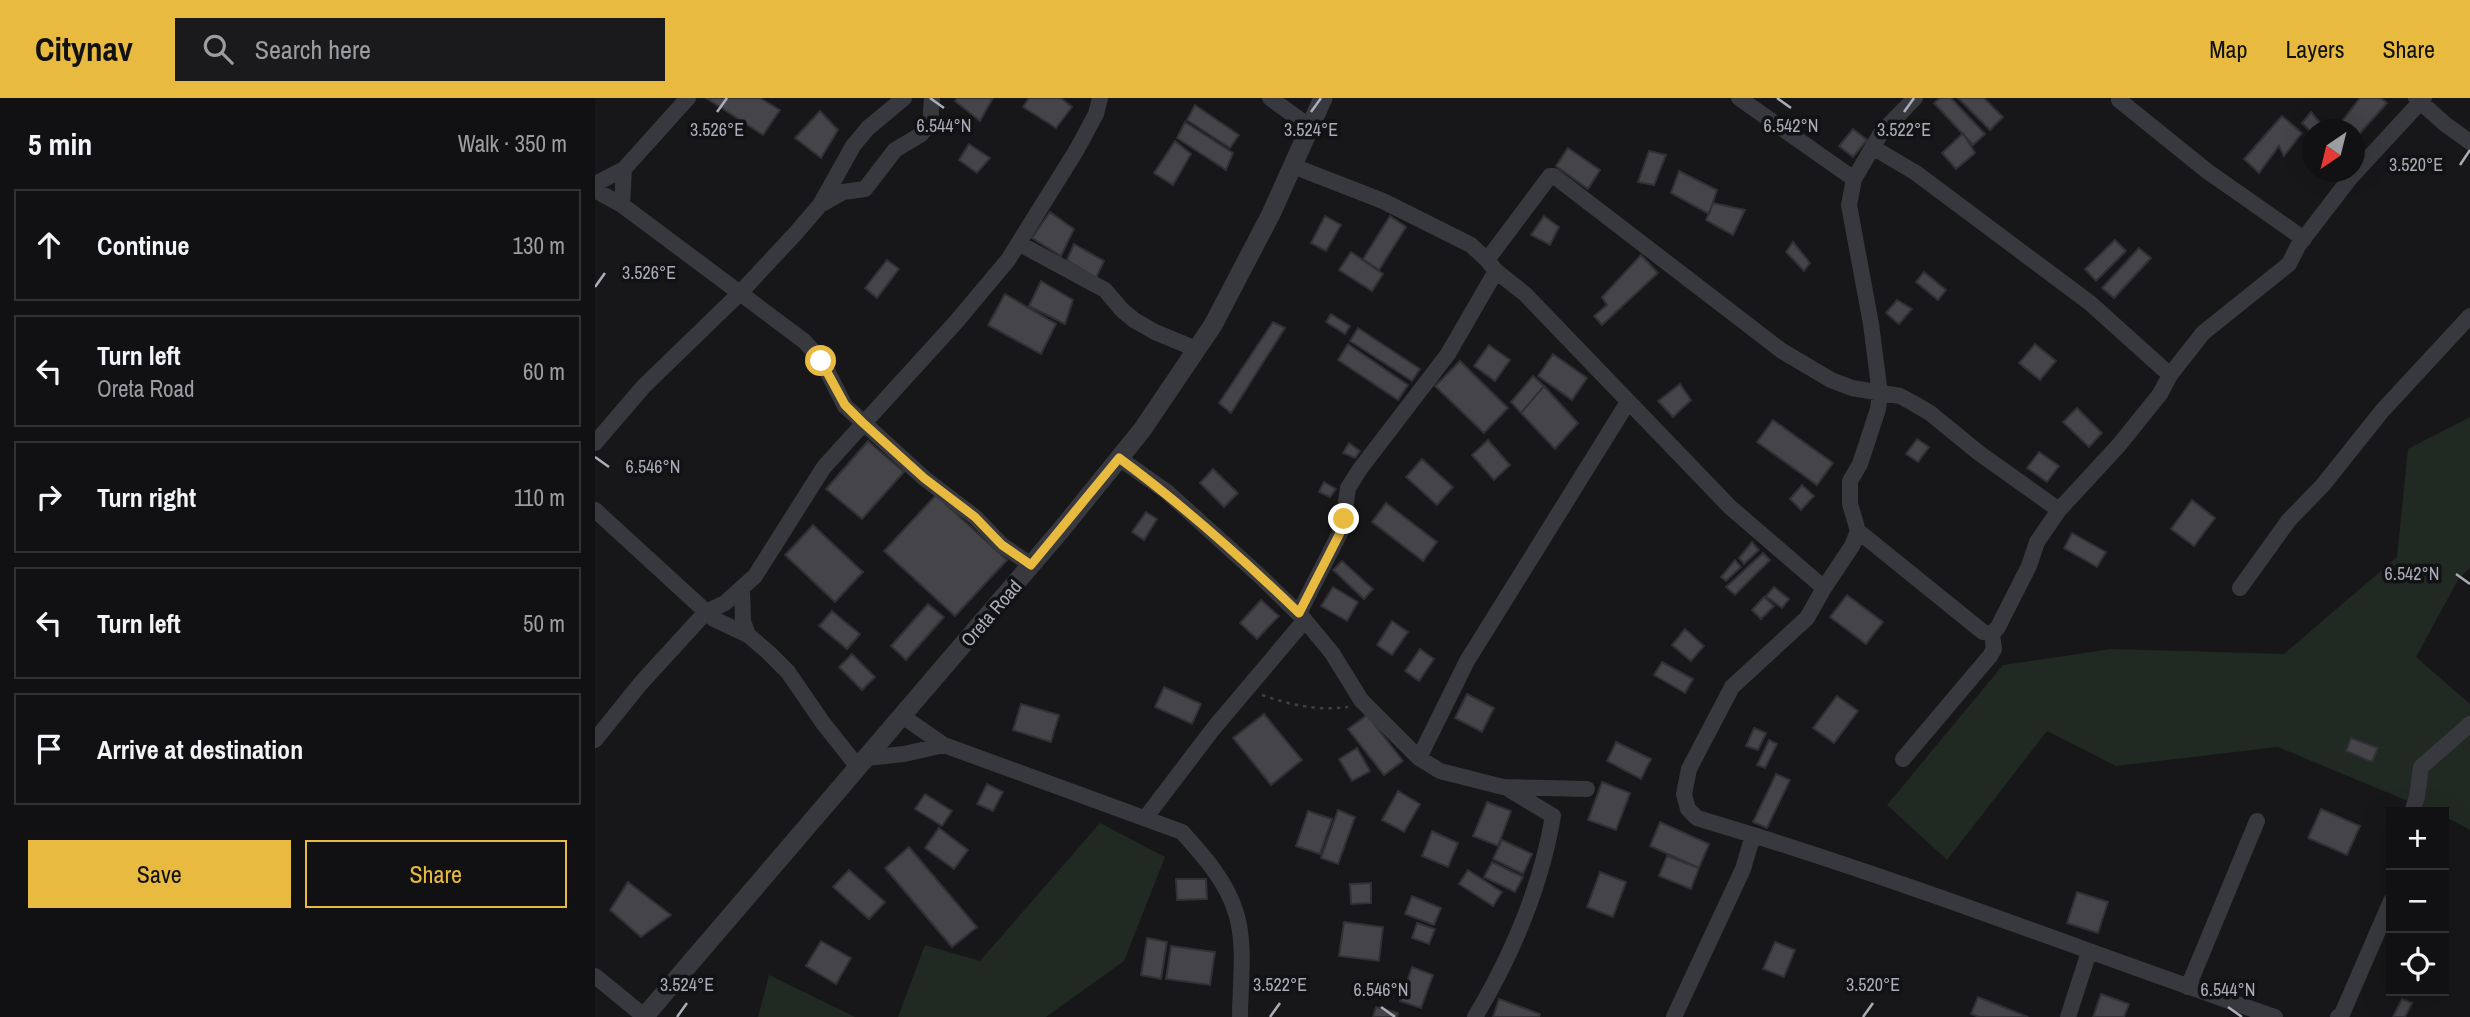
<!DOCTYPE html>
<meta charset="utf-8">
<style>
body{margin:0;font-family:"Archivo Narrow",sans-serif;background:#1a1a1c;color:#f1f3f6}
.controls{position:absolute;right:21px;bottom:21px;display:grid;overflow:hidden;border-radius:0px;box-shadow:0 7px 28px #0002}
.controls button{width:63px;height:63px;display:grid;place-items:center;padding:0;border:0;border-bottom:2px solid #303133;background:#111113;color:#f1f3f6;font:35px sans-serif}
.compass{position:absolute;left:1707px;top:21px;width:63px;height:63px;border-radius:50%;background:#111113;box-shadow:0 7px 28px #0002;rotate:215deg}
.stop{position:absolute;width:21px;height:21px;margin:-16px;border:5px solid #e8ba40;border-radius:50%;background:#fff}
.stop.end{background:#e8ba40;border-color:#fff;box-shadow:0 2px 7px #0008}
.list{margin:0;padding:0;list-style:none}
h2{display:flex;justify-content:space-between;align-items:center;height:91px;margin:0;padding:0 28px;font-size:30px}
h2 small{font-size:23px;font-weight:400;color:#9c9da0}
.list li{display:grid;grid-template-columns:46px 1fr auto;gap:21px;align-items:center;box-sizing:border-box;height:112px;margin:0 14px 14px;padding:0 14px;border:2px solid #303133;border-radius:0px}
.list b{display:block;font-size:26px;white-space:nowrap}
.list p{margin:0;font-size:23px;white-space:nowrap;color:#9c9da0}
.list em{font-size:23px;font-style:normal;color:#9c9da0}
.actions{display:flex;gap:14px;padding:21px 28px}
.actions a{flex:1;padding:16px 0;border:2px solid #e8ba40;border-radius:0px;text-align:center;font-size:24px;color:#e8ba40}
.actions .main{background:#e8ba40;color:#111}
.icon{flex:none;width:38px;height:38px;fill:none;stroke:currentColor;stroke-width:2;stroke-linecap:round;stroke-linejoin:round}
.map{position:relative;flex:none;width:1875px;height:919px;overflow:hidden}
header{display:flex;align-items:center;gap:42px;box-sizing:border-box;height:98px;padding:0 35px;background:#e8ba40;color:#111}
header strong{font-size:33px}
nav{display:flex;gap:38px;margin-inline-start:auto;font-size:24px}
.search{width:490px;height:63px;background:#1a1a1c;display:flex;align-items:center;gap:18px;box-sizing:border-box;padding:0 24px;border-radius:0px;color:#9c9da0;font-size:26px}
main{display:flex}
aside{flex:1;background:#111113}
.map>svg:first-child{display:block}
.green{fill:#212923}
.building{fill:#444449;stroke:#313135;stroke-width:2}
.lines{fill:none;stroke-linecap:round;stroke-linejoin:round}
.path{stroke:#3e4045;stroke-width:2.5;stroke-dasharray:3.5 5;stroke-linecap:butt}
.minor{stroke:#38393e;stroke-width:16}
.tertiary{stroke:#38393e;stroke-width:19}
.route{stroke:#e8ba40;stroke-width:9}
.ticks{fill:none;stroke:#aaadb8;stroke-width:2.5}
.labels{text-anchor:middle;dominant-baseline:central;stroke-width:7;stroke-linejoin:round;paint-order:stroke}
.street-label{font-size:19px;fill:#aaadb8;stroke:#121214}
.ticks-label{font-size:18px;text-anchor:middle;fill:#aaadb8;stroke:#121214;stroke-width:7;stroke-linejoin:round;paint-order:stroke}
</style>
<header>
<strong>Citynav</strong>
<div class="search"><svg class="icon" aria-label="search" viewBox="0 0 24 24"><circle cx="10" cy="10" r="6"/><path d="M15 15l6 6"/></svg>Search here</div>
<nav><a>Map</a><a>Layers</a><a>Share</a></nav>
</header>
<main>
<aside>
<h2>5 min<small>Walk · 350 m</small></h2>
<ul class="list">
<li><svg class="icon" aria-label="ahead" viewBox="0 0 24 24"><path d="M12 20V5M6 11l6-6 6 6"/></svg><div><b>Continue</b></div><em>130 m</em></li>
<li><svg class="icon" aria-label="left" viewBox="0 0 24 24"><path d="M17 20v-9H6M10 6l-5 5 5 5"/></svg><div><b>Turn left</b><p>Oreta Road</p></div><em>60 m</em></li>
<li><svg class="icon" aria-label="right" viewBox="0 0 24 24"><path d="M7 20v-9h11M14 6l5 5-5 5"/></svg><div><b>Turn right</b></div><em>110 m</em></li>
<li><svg class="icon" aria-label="left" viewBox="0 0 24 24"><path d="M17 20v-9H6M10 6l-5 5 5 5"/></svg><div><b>Turn left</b></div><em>50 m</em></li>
<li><svg class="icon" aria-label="arrive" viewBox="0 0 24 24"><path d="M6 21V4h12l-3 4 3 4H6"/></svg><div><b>Arrive at destination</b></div></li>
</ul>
<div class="actions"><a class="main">Save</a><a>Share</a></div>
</aside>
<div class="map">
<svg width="1875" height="919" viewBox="0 0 1875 919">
<rect width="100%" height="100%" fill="#171719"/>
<path class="green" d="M1875,319V470L1864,480L1821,559L1875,606V732L1849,718V714H1839L1683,649L1521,668L1452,633L1352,762L1292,707L1408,567L1516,551L1689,556L1802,459L1813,351Z
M505,725L570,759L529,863L451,919H303L330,847L385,863Z
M174,877L260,919H163Z"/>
<path class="building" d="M111,0H165L185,12L168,37Z
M362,0H398L385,23L360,3Z
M434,0H466L477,9L461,30L428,9Z
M1345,0H1356L1390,36L1378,47L1339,5Z
M1363,0H1389L1408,19L1395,32Z
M1765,0H1786L1792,5L1759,42V32H1740Z
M600,7L644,37L635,50L592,22Z
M225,13L243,32L226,60L200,40Z
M1716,14L1726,26L1721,32H1717V35L1707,25Z
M1687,18L1707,35L1689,58L1684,48L1664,75L1649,61Z
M590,24L638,55L631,72L582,40Z
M1258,31L1272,42L1258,59L1244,48Z
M1368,35L1380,55L1361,71L1347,55Z
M580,43L596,56L578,87L559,75Z
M374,46L395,60L382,75L364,62Z
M973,50L1005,72L993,91L961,68Z
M1054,53L1071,57L1059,87L1043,84Z
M1084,73L1122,92L1114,116L1076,95Z
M1118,105L1150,112L1138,137L1111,122Z
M455,114L479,131L466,158L437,140Z
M730,118L746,127L731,153L716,145Z
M795,118L811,129L784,172L768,161Z
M949,118L964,129L955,147L936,137Z
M1520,142L1531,153L1501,183L1490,171Z
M1198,144L1215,165L1209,173L1191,154Z
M479,146L509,163L501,180L472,162Z
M1544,150L1556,160L1519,200L1507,190Z
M756,154L788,176L777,193L744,172Z
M1046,157L1063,175L1007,227L999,218L1012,207L1007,199Z
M292,162L304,171L282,200L270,190Z
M1329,174L1351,192L1343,202L1321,184Z
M446,183L478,202L470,226L434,208Z
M410,196L461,226L446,256L393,227Z
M1302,202L1317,211L1304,226L1291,215Z
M736,216L755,228L750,236L731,224Z
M678,224L690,230L636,315L624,305Z
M763,230L825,271L817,283L755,243Z
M753,246L813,287L803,302L743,262Z
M1440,246L1461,263L1445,282L1424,265Z
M894,247L915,262L900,283L879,268Z
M958,256L992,280L977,302L943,278Z
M865,263L913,310L889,335L840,288Z
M938,278L949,288L926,315L916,304Z
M1085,286L1096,302L1078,319L1063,303Z
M949,288L983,325L960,351L926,315Z
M1482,310L1507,335L1494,349L1468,324Z
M1178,322L1238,365L1222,387L1162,344Z
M1322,341L1334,349L1323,364L1311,356Z
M893,342L915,367L899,382L877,357Z
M273,343L309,374L267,421L231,391Z
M754,345L765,353L760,360L748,355Z
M1444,354L1464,368L1452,384L1432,370Z
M827,361L858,389L842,407L811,379Z
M618,371L643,395L629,409L605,385Z
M729,384L741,391L735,399L724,394Z
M1207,387L1219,398L1206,412L1195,401Z
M341,397L412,462L360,518L289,453Z
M1597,402L1620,420L1599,448L1576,431Z
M791,405L842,444L828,463L777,424Z
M551,414L562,421L549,442L537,434Z
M218,427L268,474L240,504L190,457Z
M1477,435L1511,454L1502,469L1469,450Z
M1157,444L1164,452L1149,466L1144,460Z
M1168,455L1175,462L1140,497L1131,489Z
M1140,462L1146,469L1131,483L1126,479Z
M747,463L778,491L769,501L738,472Z
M738,489L763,504L752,523L726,508Z
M1179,489L1194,501L1187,510L1171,498Z
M1252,497L1288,524L1271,546L1235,519Z
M1169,499L1179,508L1166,521L1157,512Z
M666,502L684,518L662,541L645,525Z
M333,506L349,519L311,562L296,548Z
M237,513L265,536L252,551L224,528Z
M797,523L813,534L797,557L782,547Z
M1090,531L1109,548L1096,563L1077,547Z
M825,551L839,561L824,583L810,573Z
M257,556L280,579L267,592L244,569Z
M1067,564L1098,581L1090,595L1059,577Z
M569,589L606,606L597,626L560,609Z
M872,596L899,610L887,634L860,620Z
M1242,598L1263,613L1239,645L1218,630Z
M426,606L464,617L456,644L418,632Z
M669,616L707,662L676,687L638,640Z
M772,617L808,663L789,677L753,631Z
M1159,630L1171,635L1163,652L1151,648Z
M1756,640L1783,650L1777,664L1751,653Z
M1174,642L1182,646L1170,670L1162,667Z
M1021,644L1056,661L1046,681L1012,663Z
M762,650L775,673L757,683L744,661Z
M1181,676L1195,682L1172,730L1158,724Z
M1007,684L1035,695L1021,732L993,722Z
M392,686L408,694L398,713L382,706Z
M803,693L825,706L809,734L787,722Z
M330,696L357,713L347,728L320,711Z
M892,704L916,713L903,748L878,738Z
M1726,711L1765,728L1752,757L1713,740Z
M743,712L760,719L743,766L726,760Z
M713,713L737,721L725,756L701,748Z
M1065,724L1114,746L1104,770L1055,748Z
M344,730L373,752L359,771L330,750Z
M837,733L863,745L853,769L827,758Z
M907,742L937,756L928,776L898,761Z
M314,749L382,829L357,849L290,770Z
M1072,758L1104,770L1096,791L1064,778Z
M897,764L928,779L920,794L889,779Z
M254,772L290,804L274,821L238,789Z
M873,772L907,794L898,808L864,786Z
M1005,774L1031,784L1018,819L992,809Z
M581,781H611L612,801L582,802Z
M33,784L76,817L46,839L15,812Z
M776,785V805L756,806L755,786Z
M1482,794L1513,804L1503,835L1472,825Z
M817,798L846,810L839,827L810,816Z
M749,824L788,829L784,863L744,858Z
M822,825L840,831L834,846L817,840Z
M552,840L572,844L566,881L546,877Z
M226,843L256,860L241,886L211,868Z
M1180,844L1200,852L1189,879L1168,871Z
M576,848L620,854L615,887L571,881Z
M817,869L838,877L826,910L805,903Z
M1506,896L1534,906L1529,919H1498Z
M1383,899L1433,919H1384L1376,916Z
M904,901L945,916L944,919H898Z
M1807,901L1817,905L1810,919H1798Z
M781,909L803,915L802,919H778Z"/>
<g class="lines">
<path class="path" d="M667,597C695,607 722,613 753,609"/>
<path class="minor" d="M675,0L715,29
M1144,0L1259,81
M1821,0L1850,26L1875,44
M1524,2L1612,73L1709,141
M1279,50L1321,75L1495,205L1575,277
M698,68L788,103L876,147L892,162L901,173L930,196L1135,409L1229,490L1212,520L1137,589L1094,671L1089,696L1093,711L1102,720L1158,737L1148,771L1079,919
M0,86L29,71L93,0
M0,92L27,107L209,243L227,263L250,308L329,380L380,419L407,447L436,467
M227,106L248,94L270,91L300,52L325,37L335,26L337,0
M27,107L29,71
M425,146L510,192L527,212L539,222L560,234L601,251
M892,162L955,78H959L1187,253L1236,282L1257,290L1305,298L1318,305L1335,315L1384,355L1464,412
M0,345L49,288L144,196L200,136L225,107L258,48L273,30L309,0
M524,360L572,394L665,478L708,520L737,555L766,602L824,660L845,673L908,689L992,691
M0,412L119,521L153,537L173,554L193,574L228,625L263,669
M1263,433L1388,534L1397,536L1403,529L1434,468L1442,444L1464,412L1524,347L1565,296L1575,277L1608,235L1694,166L1703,148L1756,79L1829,0
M1229,490L1257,448L1263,433L1255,406V383L1265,366L1283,311L1285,296L1276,226L1254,107L1259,81L1286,35L1320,0
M1645,490L1694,422L1728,387L1787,313L1875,218
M147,491L148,523L153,537
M704,515L747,431L753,390L765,371L853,256L901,173
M307,618L349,647L587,734C608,757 632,784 641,815C651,847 645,886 645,919
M0,642L46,585L111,514L130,505L160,478L229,369L361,224L413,162L481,53L501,16L505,0
M272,660L309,656L349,647
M824,660L872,563L1033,304
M1308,661L1395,558L1399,551L1397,536
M1817,714L1822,699L1826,669L1875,626
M551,719L618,631L710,522
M1158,737C1334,792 1506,859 1680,919
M0,878L50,919
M1593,889L1662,723
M880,919C917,857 946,789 958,718L910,689
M1473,919L1494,854
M1743,919L1747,916L1796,803"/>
<path class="tertiary" d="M49,919L466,432L547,332L618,227L676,116L728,0"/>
</g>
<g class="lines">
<path class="route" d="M226,263L250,307L267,324L329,380L380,419L407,447L436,467L524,360C588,407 647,460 704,515L747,431L749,421"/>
</g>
<path class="ticks" d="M335,0L349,10M1182,0L1196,10M122,14L132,0M716,14L726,0M1309,14L1319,0M1865,67L1875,52M0,189L10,175M0,359L14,369M1861,476L1875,486M786,909L800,919M1633,909L1647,919M82,919L92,905M675,919L685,905M1268,919L1278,905"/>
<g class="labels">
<g class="street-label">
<text transform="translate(396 515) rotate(-49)">Oreta Road</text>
</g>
</g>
<g class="ticks-label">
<text x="349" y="34">6.544°N</text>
<text x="1196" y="34">6.542°N</text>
<text x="122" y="38">3.526°E</text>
<text x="716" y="38">3.524°E</text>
<text x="1309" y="38">3.522°E</text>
<text x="1821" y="73">3.520°E</text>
<text x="54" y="181">3.526°E</text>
<text x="58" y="375">6.546°N</text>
<text x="1817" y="482">6.542°N</text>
<text x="92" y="893">3.524°E</text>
<text x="685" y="893">3.522°E</text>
<text x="1278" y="893">3.520°E</text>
<text x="786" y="898">6.546°N</text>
<text x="1633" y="898">6.544°N</text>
</g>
</svg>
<div class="controls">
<button>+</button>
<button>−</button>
<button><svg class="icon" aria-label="locate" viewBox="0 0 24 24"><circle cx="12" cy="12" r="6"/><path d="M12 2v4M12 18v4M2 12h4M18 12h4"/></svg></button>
</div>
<svg class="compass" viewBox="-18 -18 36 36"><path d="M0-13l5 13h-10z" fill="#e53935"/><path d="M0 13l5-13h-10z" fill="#9c9da0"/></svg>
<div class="stop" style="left:226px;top:263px"></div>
<div class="stop end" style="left:749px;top:421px"></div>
</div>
</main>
